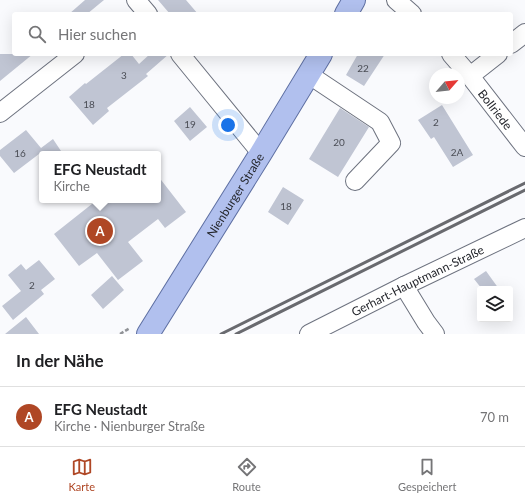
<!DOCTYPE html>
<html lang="de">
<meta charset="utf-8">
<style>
body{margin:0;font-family:Lato,sans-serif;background:#f2f2f2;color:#202124}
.controls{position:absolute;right:12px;bottom:12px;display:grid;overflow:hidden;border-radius:4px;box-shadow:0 4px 16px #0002}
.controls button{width:36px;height:36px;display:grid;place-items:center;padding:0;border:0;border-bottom:1px solid #e0e0e0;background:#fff;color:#202124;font:20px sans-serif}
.compass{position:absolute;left:429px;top:68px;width:36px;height:36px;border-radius:50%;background:#fff;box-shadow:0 4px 16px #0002;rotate:62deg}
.you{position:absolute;left:228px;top:125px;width:14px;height:14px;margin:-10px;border:3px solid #fff;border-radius:50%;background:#1a73e8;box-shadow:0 0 0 6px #1a73e833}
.badge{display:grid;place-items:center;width:26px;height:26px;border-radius:50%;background:#af4725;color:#fff;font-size:13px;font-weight:700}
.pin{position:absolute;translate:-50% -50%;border:2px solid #fff;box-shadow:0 1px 4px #0006}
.popup{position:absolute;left:39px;top:151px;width:122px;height:52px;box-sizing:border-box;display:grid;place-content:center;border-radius:4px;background:#fff;filter:drop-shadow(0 1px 3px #0005);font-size:13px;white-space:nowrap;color:#757577}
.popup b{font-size:15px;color:#202124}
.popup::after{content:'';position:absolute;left:50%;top:100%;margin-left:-8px;border:8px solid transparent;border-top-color:#fff}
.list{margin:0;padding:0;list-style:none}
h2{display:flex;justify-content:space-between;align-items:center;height:52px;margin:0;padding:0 16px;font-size:17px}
h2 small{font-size:13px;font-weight:400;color:#757577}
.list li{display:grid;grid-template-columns:26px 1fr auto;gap:12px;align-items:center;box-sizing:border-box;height:60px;padding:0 16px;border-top:1px solid #e0e0e0}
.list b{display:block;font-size:15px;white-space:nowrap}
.list p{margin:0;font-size:13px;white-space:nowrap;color:#757577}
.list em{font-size:13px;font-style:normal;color:#757577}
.icon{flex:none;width:22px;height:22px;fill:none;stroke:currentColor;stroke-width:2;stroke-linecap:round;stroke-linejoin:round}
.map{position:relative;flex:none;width:525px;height:334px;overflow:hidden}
.search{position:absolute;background:#fff;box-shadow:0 4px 16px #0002;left:12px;right:12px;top:12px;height:44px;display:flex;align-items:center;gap:10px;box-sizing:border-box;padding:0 14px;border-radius:4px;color:#757577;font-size:15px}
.sheet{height:112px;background:#fff}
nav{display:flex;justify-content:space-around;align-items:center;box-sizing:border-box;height:56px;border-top:1px solid #e0e0e0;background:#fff;font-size:11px;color:#757577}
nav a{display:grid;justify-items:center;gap:2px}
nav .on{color:#af4725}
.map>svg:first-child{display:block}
.building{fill:#c0c5d3}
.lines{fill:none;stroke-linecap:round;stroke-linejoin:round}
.minor-casing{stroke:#6d727f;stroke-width:20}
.major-casing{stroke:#5e6fa2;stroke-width:24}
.path{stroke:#909296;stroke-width:2.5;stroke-dasharray:4 2;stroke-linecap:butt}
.minor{stroke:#fff;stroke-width:18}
.major{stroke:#b1c0ee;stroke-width:22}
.rail{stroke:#696a6f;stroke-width:3}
.labels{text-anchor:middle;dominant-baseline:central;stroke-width:3;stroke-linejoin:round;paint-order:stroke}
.number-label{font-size:10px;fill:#4b4e56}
.street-label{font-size:12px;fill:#24262c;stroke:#fff}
</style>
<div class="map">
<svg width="525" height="334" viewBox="0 0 525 334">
<rect width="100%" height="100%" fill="#f9fafd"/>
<path class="building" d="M85,0H104L87,14H69Z
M158,0H186L198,14H170Z
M0,54H33L0,81Z
M124,54H131L139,64L150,54H169L146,74L148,76L107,108L109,111L93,125L69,97L85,83L86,84Z
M358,54H385L364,86L346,75Z
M442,105L473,155L453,167L434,137L431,139L418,120Z
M190,107L207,127L190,141L174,121Z
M340,108L369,127L338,177L309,159Z
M26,130L41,148L53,139L63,154H39L14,173L0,156V150Z
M158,176L186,212L165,228L158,219L128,242L143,261L118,280L97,253L79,266L54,234L97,200H158Z
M283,187L304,200L288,225L268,212Z
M39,260L55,279L41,290L44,294L13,320L2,306L21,291L8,275L21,264L26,270Z
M486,271L499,289H482L474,279Z
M112,276L124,290L103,309L91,295Z
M26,317L39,334H5Z"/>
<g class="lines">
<g class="minor-casing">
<g id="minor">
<path d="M136,0L148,14"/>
<path d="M396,0L412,14"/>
<path d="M511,44L525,33"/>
<path d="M180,54L261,153"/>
<path id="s1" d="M451,54L470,76L525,147"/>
<path d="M308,74L380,122L391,143L355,181"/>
<path d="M470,76L498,54"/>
<path d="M0,113L75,54"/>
<path d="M404,286L426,322L435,334"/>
<path id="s2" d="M309,334L404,286L525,228"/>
</g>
</g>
<g class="major-casing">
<g id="major">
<path d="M346,14L354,0"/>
<path id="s3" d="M148,334L261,153L321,54"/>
</g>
</g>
<path class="path" d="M120,334L130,328"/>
<use href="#minor" class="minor"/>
<use href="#major" class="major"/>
<path class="rail" d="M221,334L525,183
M236,334L525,190"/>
</g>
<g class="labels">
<g class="number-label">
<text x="363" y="68">22</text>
<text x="124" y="75">3</text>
<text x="89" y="104">18</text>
<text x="436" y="122">2</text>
<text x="190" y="124">19</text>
<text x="339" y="142">20</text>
<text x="457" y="152">2A</text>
<text x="20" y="153">16</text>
<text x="286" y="206">18</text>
<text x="32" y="285">2</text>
</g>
<g class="street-label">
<text stroke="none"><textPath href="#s1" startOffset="71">Bollriede</textPath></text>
<text stroke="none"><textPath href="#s3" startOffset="164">Nienburger Straße</textPath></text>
<text stroke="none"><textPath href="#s2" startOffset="121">Gerhart-Hauptmann-Straße</textPath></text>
</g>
</g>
</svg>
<div class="controls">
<button><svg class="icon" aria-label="layers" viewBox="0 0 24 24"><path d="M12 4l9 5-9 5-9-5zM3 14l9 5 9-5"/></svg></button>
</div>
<svg class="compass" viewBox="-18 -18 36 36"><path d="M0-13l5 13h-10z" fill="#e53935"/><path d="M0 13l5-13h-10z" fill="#757577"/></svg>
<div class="you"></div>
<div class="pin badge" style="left:100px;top:231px">A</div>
<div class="popup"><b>EFG Neustadt</b>Kirche</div>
<div class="search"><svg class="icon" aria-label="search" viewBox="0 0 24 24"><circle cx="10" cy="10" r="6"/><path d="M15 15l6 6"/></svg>Hier suchen</div>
</div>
<section class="sheet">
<h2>In der Nähe<small></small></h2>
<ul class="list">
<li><span class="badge">A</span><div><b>EFG Neustadt</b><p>Kirche · Nienburger Straße</p></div><em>70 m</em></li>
</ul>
</section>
<nav>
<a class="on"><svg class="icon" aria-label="map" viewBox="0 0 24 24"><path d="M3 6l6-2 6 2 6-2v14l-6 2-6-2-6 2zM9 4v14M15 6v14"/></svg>Karte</a>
<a><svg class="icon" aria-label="directions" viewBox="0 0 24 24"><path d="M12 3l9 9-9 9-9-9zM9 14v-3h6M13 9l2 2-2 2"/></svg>Route</a>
<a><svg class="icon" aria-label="saved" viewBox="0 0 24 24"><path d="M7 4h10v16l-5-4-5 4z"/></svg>Gespeichert</a>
</nav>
